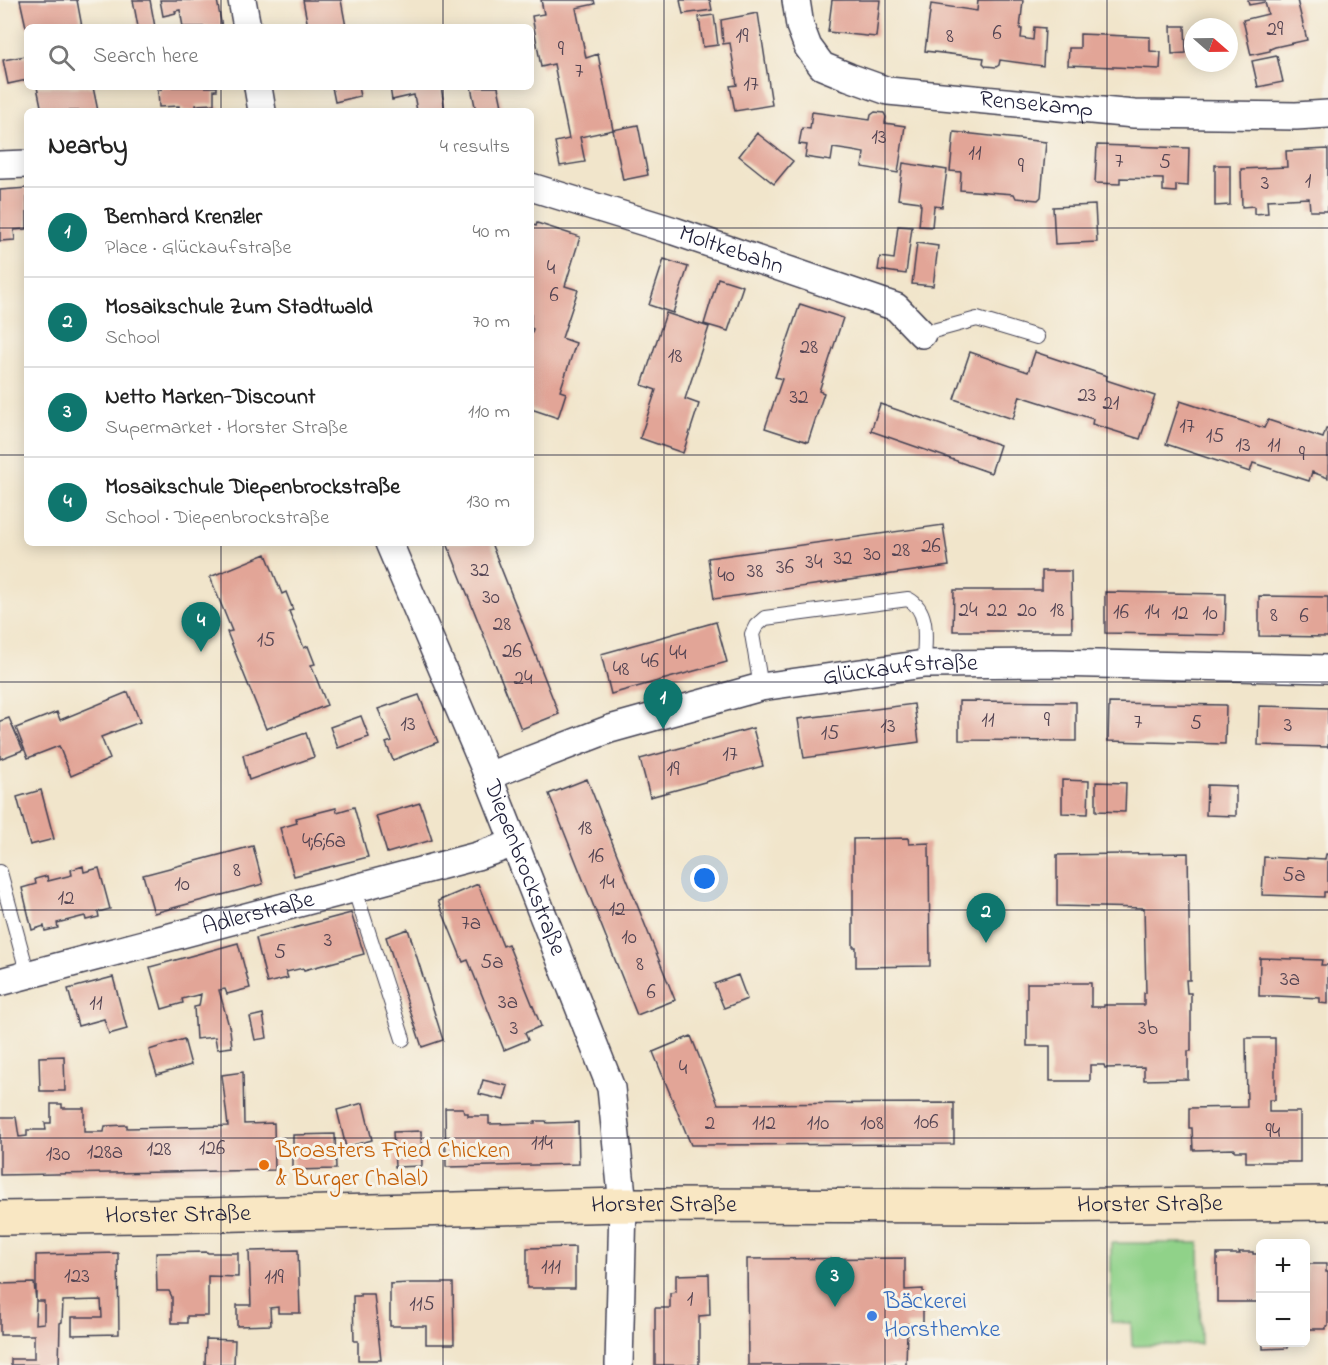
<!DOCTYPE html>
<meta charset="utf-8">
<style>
body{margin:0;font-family:"Indie Flower",sans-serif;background:#f6f6f6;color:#222}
.controls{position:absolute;right:18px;bottom:18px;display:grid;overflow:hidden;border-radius:9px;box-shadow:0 3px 15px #0003}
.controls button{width:54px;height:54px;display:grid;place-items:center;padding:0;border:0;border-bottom:2px solid #e0e0e0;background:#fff;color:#222;font:30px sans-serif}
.compass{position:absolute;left:1184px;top:18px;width:54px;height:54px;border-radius:50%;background:#fff;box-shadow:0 3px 15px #0003;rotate:110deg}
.you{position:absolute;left:705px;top:879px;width:21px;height:21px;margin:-15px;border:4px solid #fff;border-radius:50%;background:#1a73e8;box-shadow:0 0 0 9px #1a73e833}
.badge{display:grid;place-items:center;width:39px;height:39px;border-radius:50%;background:#0f766e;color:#fff;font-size:20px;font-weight:700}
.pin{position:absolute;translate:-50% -50px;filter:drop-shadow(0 2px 3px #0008)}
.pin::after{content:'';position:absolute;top:32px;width:21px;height:18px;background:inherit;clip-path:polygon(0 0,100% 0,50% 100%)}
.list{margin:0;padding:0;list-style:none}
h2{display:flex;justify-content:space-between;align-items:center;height:78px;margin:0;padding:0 24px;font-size:26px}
h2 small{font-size:20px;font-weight:400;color:#767676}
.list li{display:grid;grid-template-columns:39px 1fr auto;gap:18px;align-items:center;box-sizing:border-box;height:90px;padding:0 24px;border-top:2px solid #e0e0e0}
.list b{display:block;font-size:22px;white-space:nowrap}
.list p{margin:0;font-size:20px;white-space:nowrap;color:#767676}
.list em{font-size:20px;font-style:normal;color:#767676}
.icon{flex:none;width:33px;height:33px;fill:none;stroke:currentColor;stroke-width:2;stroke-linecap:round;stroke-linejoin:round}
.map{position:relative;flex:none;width:1328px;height:1365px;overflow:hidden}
.search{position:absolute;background:#fff;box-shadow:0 3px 15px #0003;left:24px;top:24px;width:510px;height:66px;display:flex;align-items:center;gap:15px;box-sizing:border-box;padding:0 21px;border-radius:9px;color:#767676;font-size:22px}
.panel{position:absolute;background:#fff;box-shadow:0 3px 15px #0003;left:24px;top:108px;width:510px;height:438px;border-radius:9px}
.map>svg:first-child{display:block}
.green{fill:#90d289;stroke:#597a62;stroke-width:1.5}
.building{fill:#e2a597}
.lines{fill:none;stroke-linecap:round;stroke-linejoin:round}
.lane-casing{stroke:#413f51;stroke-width:16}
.street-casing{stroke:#413f51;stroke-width:30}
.secondary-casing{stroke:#413f51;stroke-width:36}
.lane{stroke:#fff;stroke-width:14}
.street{stroke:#fff;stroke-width:27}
.secondary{stroke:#f9e7c3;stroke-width:33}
.grid{fill:none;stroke:#22223b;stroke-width:1.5;stroke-opacity:0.55}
.food-dot{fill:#e8710a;stroke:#f7f3e8;stroke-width:2}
.shop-dot{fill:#3f7fe0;stroke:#f7f3e8;stroke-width:2}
.labels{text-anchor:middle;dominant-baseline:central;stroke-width:6;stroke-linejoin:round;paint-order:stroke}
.number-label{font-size:21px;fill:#524352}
.street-label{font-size:24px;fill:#22223b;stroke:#f7f3e8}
.food-label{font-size:24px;fill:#c56008;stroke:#f7f3e8;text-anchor:start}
.shop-label{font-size:24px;fill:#366cbe;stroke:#f7f3e8;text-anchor:start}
</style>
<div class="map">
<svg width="1328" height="1365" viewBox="0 0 1328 1365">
<rect width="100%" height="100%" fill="#f7f3e8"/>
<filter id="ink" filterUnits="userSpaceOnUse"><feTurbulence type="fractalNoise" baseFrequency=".0167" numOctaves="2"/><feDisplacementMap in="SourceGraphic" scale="12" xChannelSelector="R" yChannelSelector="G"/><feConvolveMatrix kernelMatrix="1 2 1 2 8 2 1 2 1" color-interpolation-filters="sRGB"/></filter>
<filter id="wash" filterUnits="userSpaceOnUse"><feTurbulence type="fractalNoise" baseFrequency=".008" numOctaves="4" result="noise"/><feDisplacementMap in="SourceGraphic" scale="24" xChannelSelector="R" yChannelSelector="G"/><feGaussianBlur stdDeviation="1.35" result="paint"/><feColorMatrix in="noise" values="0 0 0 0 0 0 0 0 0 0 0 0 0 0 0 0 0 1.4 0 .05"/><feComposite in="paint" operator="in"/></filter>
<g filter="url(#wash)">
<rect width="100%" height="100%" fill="#f1e5cb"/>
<path class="green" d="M1111,1243H1199L1201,1344L1132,1346L1131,1323L1111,1322Z"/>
<g id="blocks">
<path class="building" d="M20,0H77L82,27H26Z
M133,0H150L155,27H138Z
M160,0H217L222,27H183L180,10L175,11L176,13L163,16Z
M303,0H341L346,27H308Z
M541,0H594L595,4L576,8L586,58L598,54L613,130L580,137L585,162L560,166L555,142L569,139L554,64L541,67L532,16L544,14Z
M680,0H710L712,10L683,14Z
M832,0H880L876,37L828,32Z
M978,0H1023L1020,29H1022L1021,38L1033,40L1034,27L1045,28L1043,66L1000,60L999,65L996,67L986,66L983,63L984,58L925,51L931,4L977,11Z
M1248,0H1297L1307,40L1275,47L1270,49V51L1251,55L1243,20L1268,14L1265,2L1249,5Z
M758,13L772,105L735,111L730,86L737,85L730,43L723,44L721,20Z
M714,15L718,45L703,47L699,17Z
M1171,26H1185L1186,53L1172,54Z
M1080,34L1150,37V51L1161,52L1160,69L1068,65L1069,48H1080Z
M26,56L27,80L8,84L3,60Z
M1277,56L1283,82L1258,87L1252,61Z
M37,87H93L98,111H42Z
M161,87H217V90H214V104L196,105V108L219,107V111H183V109H179V106L159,107L158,90H161Z
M332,87H358L360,96L335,102Z
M390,87H441L445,111H417L414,95L392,100Z
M471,87H498L503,111H476Z
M812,112L870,120L871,115L875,112L884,113L886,117L885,123L905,126L898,173L862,167L864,153L853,151L833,148L831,161L805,157L807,145L799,144L802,128L810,129Z
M638,125L648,175L623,180L613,130Z
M954,132L1046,142L1041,197L1038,200L1016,198L1014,194L960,190L961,172L950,171Z
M757,133L793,161L774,184L739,156Z
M1097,145L1189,148L1188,186L1176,185V192L1163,191V179L1120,178V184L1095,183Z
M1328,149V211H1310L1309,198L1267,200L1268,213L1254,214V206L1242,207L1241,169L1287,167L1286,151Z
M903,163L947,170L942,207L934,206L932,227L919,226L921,205H920V202L898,199Z
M1215,165H1230V205L1215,206Z
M27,188V229L14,230L15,240L0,241V190Z
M1095,205L1097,242L1055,244L1053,207Z
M537,223L580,237L565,286L578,290L562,338L576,343L560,391L566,393L558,418L531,409V335L533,329L531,328V224L536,226Z
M898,226L912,227L906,274L878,270L880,257L894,259Z
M917,243L938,246L933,286L912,284Z
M664,259L688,267L673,313L649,305Z
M718,278L743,286L728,331L704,324Z
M800,304L843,318L819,391L824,393L808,442L765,428L782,379L775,377Z
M666,313L709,327L685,399L699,404L683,453L640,438L656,390L642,385Z
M970,352L1028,372L1035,352L1107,376L1106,380L1155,396L1140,439L1092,424L1093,419L1020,396L1013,419L954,399Z
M1180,401L1264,428L1268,420L1323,438L1326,429H1328V478L1312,472L1309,481L1253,463L1250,472L1166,444Z
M880,404L1000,445L991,473L871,431Z
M943,525L949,566L714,599L708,558Z
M447,543H491L559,714L521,729Z
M266,554L282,594L286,592L293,610L289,611L304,648L308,646L315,664L311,665L327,705L266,729L227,632L232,631L210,577Z
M1042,571H1071L1072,631H953L954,590H1042Z
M1105,592L1226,594L1225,635L1105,633Z
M1259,596L1328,597V637L1259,636Z
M716,622L727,662L611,694L601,654Z
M128,692L140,722L101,737L110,759L71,776L59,746L28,758L16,728L57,712L60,720Z
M419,695L438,742L393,760L386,743L392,741L378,709Z
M959,701L1076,702V741L959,740Z
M1109,703L1226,705L1225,744L1108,741Z
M914,704L919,742L804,758L798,719Z
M1259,706L1328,708V747L1258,745Z
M361,716L369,737L338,748L330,727Z
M9,718L23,750L0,759V721Z
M753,728L763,766L650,797L640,759Z
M306,733L314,757L249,780L243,755Z
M587,779L675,1000L637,1015L549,794Z
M1062,780L1089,781L1088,814L1062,813Z
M1096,782L1126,783L1125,812L1096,811Z
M1207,785L1236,786V816L1206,815Z
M41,790L54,839L30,845L17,797Z
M420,803L432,840L387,853L376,816Z
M354,807L368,857L294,876L280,828L297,823L296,818L336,808L337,812Z
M908,838L909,844L929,843L930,966L856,967V947H853V839Z
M253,846L263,884L154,913L143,875Z
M1188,853L1190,980H1186L1187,993H1191V1051H1188V1079L1144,1080V1067L1105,1068L1104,1065H1090V1081H1050V1046H1027V983H1091V1007H1104V1005H1144V993H1146L1144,908L1057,906V855Z
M1326,854H1328V892H1324V897L1262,895L1264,857L1307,859V858L1325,859Z
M83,866L84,872L99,868L110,909L98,912L99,917L86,920L85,916L57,923L58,928L45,931L44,926L32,930L22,888L36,884L35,879L47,876L48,881L72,875L71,870Z
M478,884L503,946L508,944L541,1026L525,1033L528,1040L504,1050L468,960L463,962L438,901Z
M351,913L364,954L304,970L303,968L286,972L288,978L267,983L256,938Z
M408,929L443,1040L422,1047L386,937Z
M238,943L250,988L227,994L225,989L219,990L230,1030L232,1047L217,1049L215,1037L196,1039L194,1007L199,1006L201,994L182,999L183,1003L162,1009L150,967Z
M1260,958L1322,960L1321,965H1328V1004L1320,1003V998L1276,996H1259Z
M738,975L747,999L724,1008L714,984Z
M113,977L127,1029L109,1034L104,1019L78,1026L68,989Z
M263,1014L267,1038L255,1040L250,1017Z
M691,1036L718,1104L954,1103V1144L691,1145L653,1052Z
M1246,1038H1275V1100H1269V1112H1300V1162H1246V1151H1235V1149L1193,1150L1192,1128H1189V1108L1247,1107Z
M184,1039L191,1065L157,1075L149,1050Z
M64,1056L65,1091H40L39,1057Z
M243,1072L244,1124L274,1123L275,1170L0,1175V1117H16L19,1137L27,1136V1130H46L45,1123H51V1104H62V1108H84V1132H104L105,1126L126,1125H127V1128L228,1126L222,1075Z
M483,1080L508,1086L504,1100L479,1094Z
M363,1103L372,1140L346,1147L337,1110Z
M445,1108H463L464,1113H468V1116H489V1124L535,1123V1121H546L547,1123L578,1122L579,1164L446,1167Z
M421,1131L422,1166L395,1167L393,1132Z
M335,1134L336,1169L293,1170V1135Z
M575,1247V1288H527V1248Z
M298,1250L300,1313H278V1307L270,1308L271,1325L237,1326V1305H251L249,1251Z
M207,1252L208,1253H238V1277L208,1276V1316H187V1323H172V1297L169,1291H157L156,1253Z
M1239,1252H1253V1254H1260V1302H1217V1254H1240Z
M118,1253L119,1334L72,1335V1317H102L101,1300L63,1301L62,1322L60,1323L59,1365H11V1359H34V1335H0V1284L34,1283L36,1301L35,1324L44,1323V1301H36V1255Z
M905,1258V1290L923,1289V1324H906L907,1330L906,1365H748L747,1259Z
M1306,1264H1326V1272H1328V1326H1326V1329H1306Z
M709,1274L710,1315L699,1316V1365H655V1308H670V1293L676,1292V1275Z
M411,1283H453L454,1344H426V1326H390V1284Z
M360,1294H374L381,1360H358V1341H354L353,1296H360Z
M206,1339L235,1340L234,1365H205Z
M1263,1342H1288V1348L1263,1349Z"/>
</g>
</g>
<g filter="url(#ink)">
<use href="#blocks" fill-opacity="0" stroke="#413f51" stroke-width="1.5"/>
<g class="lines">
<g class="lane-casing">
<path id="lane" d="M922,334L977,319L1037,337
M761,687L752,634L756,626L765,618L908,599C931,611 924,642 924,664
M0,872L28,975
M354,888L403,1039"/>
</g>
<g class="street-casing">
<g id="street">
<path d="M242,0L247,27"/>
<path id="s1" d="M796,0L800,26L808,47L822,66L849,77L888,91L1134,114L1296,116L1328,114"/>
<path d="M258,87L262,111"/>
<path d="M0,165L27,164"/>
<path id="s2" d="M531,187L674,231L896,307L922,334"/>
<path id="s3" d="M389,543L488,776L611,1088L623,1205L619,1365"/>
<path id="s4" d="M488,776L610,729L761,687L924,664L1051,663L1328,669"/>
<path id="s5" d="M0,982L477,856L515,843"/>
</g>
</g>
<g class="secondary-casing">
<g id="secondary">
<path id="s6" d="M0,1218L204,1215L623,1205L1025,1206L1328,1203"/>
</g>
</g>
<use href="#lane" class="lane"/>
<use href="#street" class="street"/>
<use href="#secondary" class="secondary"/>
</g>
</g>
<path class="grid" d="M221,0V27M443,0V27M664,0V1365M885,0V1365M1107,0V1365M221,87V111M443,87V111M0,228H27M531,228H1328M0,455H27M531,455H1328M221,543V1365M443,543V1365M0,682H1328M0,910H1328M0,1138H1328"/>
<circle class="food-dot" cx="264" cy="1165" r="6"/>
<circle class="shop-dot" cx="872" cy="1316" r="6"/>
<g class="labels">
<g class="number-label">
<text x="1275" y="30">29</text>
<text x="997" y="34">6</text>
<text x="742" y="37">19</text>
<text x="950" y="37">8</text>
<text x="561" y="50">9</text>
<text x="579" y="72">7</text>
<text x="751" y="85">17</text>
<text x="879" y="138">13</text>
<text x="975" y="154">11</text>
<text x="1119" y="162">7</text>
<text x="1165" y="163">5</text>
<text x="1021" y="167">9</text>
<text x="1308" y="182">1</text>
<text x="1265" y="184">3</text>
<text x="551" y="269">4</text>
<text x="554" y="296">6</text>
<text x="809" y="348">28</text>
<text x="675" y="357">18</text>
<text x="1087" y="396">23</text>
<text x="799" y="398">32</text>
<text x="1111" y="404">21</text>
<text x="1187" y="427">17</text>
<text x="1215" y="437">15</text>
<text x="1243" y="446">13</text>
<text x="1274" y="446">11</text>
<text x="1302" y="455">9</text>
<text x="931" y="547">26</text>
<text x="901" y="551">28</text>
<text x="872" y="555">30</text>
<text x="843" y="559">32</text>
<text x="814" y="563">34</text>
<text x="785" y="568">36</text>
<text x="480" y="571">32</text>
<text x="755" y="572">38</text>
<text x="726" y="576">40</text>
<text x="491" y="598">30</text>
<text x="968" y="611">24</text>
<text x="997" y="611">22</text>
<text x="1027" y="611">20</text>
<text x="1057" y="611">18</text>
<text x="1121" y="613">16</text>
<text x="1152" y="613">14</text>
<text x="1180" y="614">12</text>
<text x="1210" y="614">10</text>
<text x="1274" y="616">8</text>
<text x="1304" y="617">6</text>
<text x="502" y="625">28</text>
<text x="266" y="641">15</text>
<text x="512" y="652">26</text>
<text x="678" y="654">44</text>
<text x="650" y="662">46</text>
<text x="621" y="670">48</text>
<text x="523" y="679">24</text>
<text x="988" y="721">11</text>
<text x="1047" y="721">9</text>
<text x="1138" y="723">7</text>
<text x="1196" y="724">5</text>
<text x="408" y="725">13</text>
<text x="1288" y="726">3</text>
<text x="888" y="727">13</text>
<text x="830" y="734">15</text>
<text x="730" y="755">17</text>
<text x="673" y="770">19</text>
<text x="585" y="829">18</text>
<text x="324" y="842">4;6;6a</text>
<text x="596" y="857">16</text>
<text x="237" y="871">8</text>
<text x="1294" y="876">5a</text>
<text x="607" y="883">14</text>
<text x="182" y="885">10</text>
<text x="66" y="899">12</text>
<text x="617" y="910">12</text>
<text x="471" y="924">7a</text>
<text x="629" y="938">10</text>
<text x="328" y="941">3</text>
<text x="280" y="953">5</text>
<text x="492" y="963">5a</text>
<text x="640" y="965">8</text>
<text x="1290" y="980">3a</text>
<text x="651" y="993">6</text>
<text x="508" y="1003">3a</text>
<text x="96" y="1004">11</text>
<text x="514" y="1029">3</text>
<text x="1148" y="1029">3b</text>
<text x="683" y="1069">4</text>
<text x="926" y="1123">106</text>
<text x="710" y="1124">2</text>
<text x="764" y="1124">112</text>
<text x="818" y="1124">110</text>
<text x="872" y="1124">108</text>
<text x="1273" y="1132">94</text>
<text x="542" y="1144">114</text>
<text x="212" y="1149">126</text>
<text x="159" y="1150">128</text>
<text x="105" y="1153">128a</text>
<text x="58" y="1155">130</text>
<text x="551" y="1268">111</text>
<text x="77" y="1277">123</text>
<text x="274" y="1278">119</text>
<text x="690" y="1300">1</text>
<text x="422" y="1305">115</text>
</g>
<g class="street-label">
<text stroke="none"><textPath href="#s1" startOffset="292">Rensekamp</textPath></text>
<text stroke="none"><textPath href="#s2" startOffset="210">Moltkebahn</textPath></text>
<text stroke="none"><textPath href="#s4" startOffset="428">Glückaufstraße</textPath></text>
<text stroke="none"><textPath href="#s3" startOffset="352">Diepenbrockstraße</textPath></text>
<text stroke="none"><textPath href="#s5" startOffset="267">Adlerstraße</textPath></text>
<text stroke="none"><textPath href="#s6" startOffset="1150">Horster Straße</textPath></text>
<text stroke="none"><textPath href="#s6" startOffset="664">Horster Straße</textPath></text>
<text stroke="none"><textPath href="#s6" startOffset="178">Horster Straße</textPath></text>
</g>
<g class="food-label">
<text x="276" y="1151">Broasters Fried Chicken<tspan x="276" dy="28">&amp; Burger (halal)</tspan></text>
</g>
<g class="shop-label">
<text x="884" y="1302">Bäckerei<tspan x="884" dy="28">Horsthemke</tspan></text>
</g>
</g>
</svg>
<div class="controls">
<button>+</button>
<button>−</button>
</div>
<svg class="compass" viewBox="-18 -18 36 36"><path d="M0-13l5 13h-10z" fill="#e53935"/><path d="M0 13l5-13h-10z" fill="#767676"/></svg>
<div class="you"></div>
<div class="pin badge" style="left:663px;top:729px">1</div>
<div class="pin badge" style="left:986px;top:943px">2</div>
<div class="pin badge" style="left:835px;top:1307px">3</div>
<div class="pin badge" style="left:201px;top:652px">4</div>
<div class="search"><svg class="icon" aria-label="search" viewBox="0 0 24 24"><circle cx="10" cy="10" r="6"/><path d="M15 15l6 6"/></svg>Search here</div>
<section class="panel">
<h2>Nearby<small>4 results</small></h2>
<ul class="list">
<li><span class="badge">1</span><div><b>Bernhard Krenzler</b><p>Place · Glückaufstraße</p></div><em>40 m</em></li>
<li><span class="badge">2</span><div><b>Mosaikschule Zum Stadtwald</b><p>School</p></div><em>70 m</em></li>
<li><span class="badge">3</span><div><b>Netto Marken-Discount</b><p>Supermarket · Horster Straße</p></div><em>110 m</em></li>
<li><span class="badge">4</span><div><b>Mosaikschule Diepenbrockstraße</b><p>School · Diepenbrockstraße</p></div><em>130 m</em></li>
</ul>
</section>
</div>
